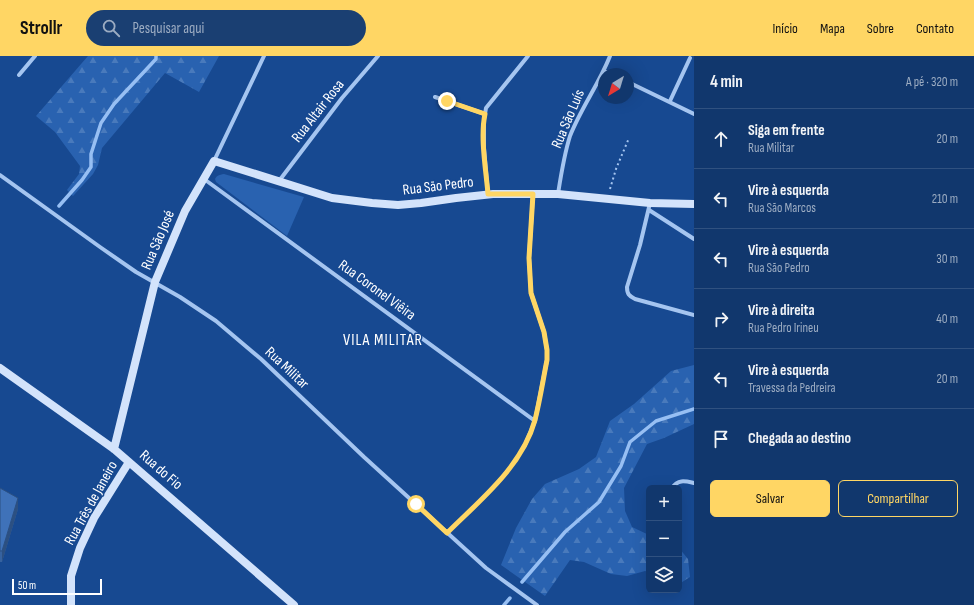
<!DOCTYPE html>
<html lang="pt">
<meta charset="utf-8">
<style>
body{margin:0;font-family:"Sofia Sans Condensed",sans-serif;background:#1a3f72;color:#f1f3f6}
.controls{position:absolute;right:12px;bottom:12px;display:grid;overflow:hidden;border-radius:6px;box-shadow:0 4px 16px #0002}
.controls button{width:36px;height:36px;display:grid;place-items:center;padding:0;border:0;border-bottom:1px solid #305180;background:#11376d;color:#f1f3f6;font:20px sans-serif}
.compass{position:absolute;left:598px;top:12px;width:36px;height:36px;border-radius:50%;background:#11376d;box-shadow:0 4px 16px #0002;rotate:218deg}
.scale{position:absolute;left:12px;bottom:10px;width:90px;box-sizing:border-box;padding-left:4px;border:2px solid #fff;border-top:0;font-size:11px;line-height:14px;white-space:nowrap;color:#fff;-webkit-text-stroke:3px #174991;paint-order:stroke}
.stop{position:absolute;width:12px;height:12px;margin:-9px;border:3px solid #ffd664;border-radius:50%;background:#fff}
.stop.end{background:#ffd664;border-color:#fff;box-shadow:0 1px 4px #0008}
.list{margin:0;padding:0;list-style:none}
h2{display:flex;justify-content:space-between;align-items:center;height:52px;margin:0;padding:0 16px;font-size:17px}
h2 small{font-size:13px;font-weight:400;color:#9cacc2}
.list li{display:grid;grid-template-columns:26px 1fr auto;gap:12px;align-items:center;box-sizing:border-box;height:60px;padding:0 16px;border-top:1px solid #305180}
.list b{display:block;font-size:15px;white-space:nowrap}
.list p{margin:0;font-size:13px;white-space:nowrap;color:#9cacc2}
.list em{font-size:13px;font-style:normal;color:#9cacc2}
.actions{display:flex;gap:8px;padding:12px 16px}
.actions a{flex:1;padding:9px 0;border:1px solid #ffd664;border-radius:6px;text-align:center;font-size:14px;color:#ffd664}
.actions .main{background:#ffd664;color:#111}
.icon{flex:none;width:22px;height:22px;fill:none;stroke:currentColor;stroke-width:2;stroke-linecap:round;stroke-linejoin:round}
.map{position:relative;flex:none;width:694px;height:549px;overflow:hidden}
header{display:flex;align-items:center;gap:24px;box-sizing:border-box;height:56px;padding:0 20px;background:#ffd664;color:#111}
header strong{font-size:19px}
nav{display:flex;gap:22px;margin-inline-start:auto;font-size:14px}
.search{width:280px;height:36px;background:#1a3f72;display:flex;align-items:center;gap:10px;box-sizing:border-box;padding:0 14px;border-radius:22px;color:#9cacc2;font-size:15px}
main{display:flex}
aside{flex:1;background:#11376d}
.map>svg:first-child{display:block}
.forest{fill:url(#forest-firs)}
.park{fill:#2962b0}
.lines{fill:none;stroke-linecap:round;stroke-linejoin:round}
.stream{stroke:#97bff3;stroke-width:3.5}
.path{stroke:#a5c5f0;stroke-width:2;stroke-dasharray:2 3;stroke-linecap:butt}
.street{stroke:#a5c5f0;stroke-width:4}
.secondary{stroke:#d3e3fb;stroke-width:8}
.wall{fill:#36629f}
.shaded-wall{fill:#2c5082}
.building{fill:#3f72b9;stroke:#2c5082}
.route{stroke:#ffd664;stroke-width:5}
.labels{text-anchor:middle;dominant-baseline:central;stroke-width:3;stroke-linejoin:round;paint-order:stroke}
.street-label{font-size:15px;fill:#fff;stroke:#174991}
.neighbourhood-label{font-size:16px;letter-spacing:1px;fill:#fff;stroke:#174991}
</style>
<header>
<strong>Strollr</strong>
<div class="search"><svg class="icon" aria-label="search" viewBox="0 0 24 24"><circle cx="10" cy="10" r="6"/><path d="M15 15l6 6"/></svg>Pesquisar aqui</div>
<nav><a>Início</a><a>Mapa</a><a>Sobre</a><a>Contato</a></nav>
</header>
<main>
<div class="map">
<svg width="694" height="549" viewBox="0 0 694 549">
<defs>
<pattern id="forest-firs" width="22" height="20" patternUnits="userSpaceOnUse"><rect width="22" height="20" fill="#2962b0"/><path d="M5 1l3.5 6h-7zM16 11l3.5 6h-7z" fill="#497abc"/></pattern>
</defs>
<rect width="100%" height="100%" fill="#174991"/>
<path class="forest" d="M88,0H219L199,36L165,17L102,92L98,109L93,118L73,140L67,134L79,118L80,110L55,76L36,60Z
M694,309V368L664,382L647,388L624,432L625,455L632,471L649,479V516L645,515L627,520L611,518L584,506L570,504L545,540L501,509L516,472L532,443L545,428L579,413L596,401L610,365L634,348L671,315Z
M679,492L688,503L690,521L679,528Z"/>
<path class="park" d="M224,118L304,141L287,180L216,126L215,123C217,119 219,119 224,118Z"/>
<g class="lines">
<path class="stream" d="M59,150L82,124L91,111V98L101,67L114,48L156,3V0
M522,526L565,476L599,446L621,410L630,386L656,365L694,353
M504,549L510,542"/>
<path class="path" d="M610,133L616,113L629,82
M452,472C477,448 502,424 521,395"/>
<path class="street" d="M604,15L611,18
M19,19L35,0
M628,26L694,58
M435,41L485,58
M670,45L690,2
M214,105L264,0
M0,119L100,191L136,216L180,241L216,265L261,303L364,401L486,512L537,549
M204,123L535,365
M279,125L342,42L378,0
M488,138L484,92V64L486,52L528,0
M558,138C561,119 564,99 570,80C581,52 599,28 610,0
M650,147L640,189L627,231C627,238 629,240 635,243L694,259
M649,154L694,183
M525,389L535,365L547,304V294L544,276L531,237L529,202L533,138
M672,432C678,423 685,425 694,427"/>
<path class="secondary" d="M0,312L114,393L294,549
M114,393L155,226L185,155L214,105L332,142L372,147L398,149L421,147L456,142L493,138H558L650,147L694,148
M71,549V520L80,492L94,462L129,406"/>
</g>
<path class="wall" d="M0,432L18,453L2,506H0Z"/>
<path class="shaded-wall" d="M18,442V453L2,506V495Z"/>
<path class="building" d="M0,432L18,442L2,495H0Z"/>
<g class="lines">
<path class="route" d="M416,448L447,477C480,444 522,411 535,364C540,344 543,324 547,304V294L544,276L531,237L529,202L533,138H488C486,114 480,81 485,58L447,45"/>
</g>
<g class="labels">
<g class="street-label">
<text transform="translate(318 55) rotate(-52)">Rua Altair Rosa</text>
<text transform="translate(568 63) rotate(-67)">Rua São Luís</text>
<text transform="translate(438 130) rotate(-7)">Rua São Pedro</text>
<text transform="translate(158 184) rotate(-67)">Rua São José</text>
<text transform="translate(377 234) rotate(36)">Rua Coronel Viêira</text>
<text transform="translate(287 312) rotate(43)">Rua Militar</text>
<text transform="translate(161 414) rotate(41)">Rua do Fio</text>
<text transform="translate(91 447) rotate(-61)">Rua Três de Janeiro</text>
</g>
<g class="neighbourhood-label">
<text x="383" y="284">VILA MILITAR</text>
</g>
</g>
</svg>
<div class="controls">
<button>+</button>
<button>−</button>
<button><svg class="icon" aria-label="layers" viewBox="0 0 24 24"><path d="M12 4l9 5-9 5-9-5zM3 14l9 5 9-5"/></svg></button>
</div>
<svg class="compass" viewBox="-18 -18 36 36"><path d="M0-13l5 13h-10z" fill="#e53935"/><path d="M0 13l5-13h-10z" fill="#9cacc2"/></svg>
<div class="scale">50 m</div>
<div class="stop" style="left:416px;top:448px"></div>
<div class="stop end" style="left:447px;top:45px"></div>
</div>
<aside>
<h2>4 min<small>A pé · 320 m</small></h2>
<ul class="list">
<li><svg class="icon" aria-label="ahead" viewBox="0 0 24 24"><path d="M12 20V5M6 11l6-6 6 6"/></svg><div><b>Siga em frente</b><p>Rua Militar</p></div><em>20 m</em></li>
<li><svg class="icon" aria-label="left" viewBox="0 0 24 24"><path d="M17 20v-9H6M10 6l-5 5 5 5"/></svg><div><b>Vire à esquerda</b><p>Rua São Marcos</p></div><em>210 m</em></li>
<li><svg class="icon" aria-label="left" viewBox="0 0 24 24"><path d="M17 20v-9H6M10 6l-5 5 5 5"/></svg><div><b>Vire à esquerda</b><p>Rua São Pedro</p></div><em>30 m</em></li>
<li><svg class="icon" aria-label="right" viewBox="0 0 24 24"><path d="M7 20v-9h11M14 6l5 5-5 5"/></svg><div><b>Vire à direita</b><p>Rua Pedro Irineu</p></div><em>40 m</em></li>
<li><svg class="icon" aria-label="left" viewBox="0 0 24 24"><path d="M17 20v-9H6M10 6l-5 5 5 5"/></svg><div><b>Vire à esquerda</b><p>Travessa da Pedreira</p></div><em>20 m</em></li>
<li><svg class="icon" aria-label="arrive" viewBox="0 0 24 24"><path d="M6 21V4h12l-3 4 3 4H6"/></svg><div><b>Chegada ao destino</b></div></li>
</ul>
<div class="actions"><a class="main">Salvar</a><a>Compartilhar</a></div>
</aside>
</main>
